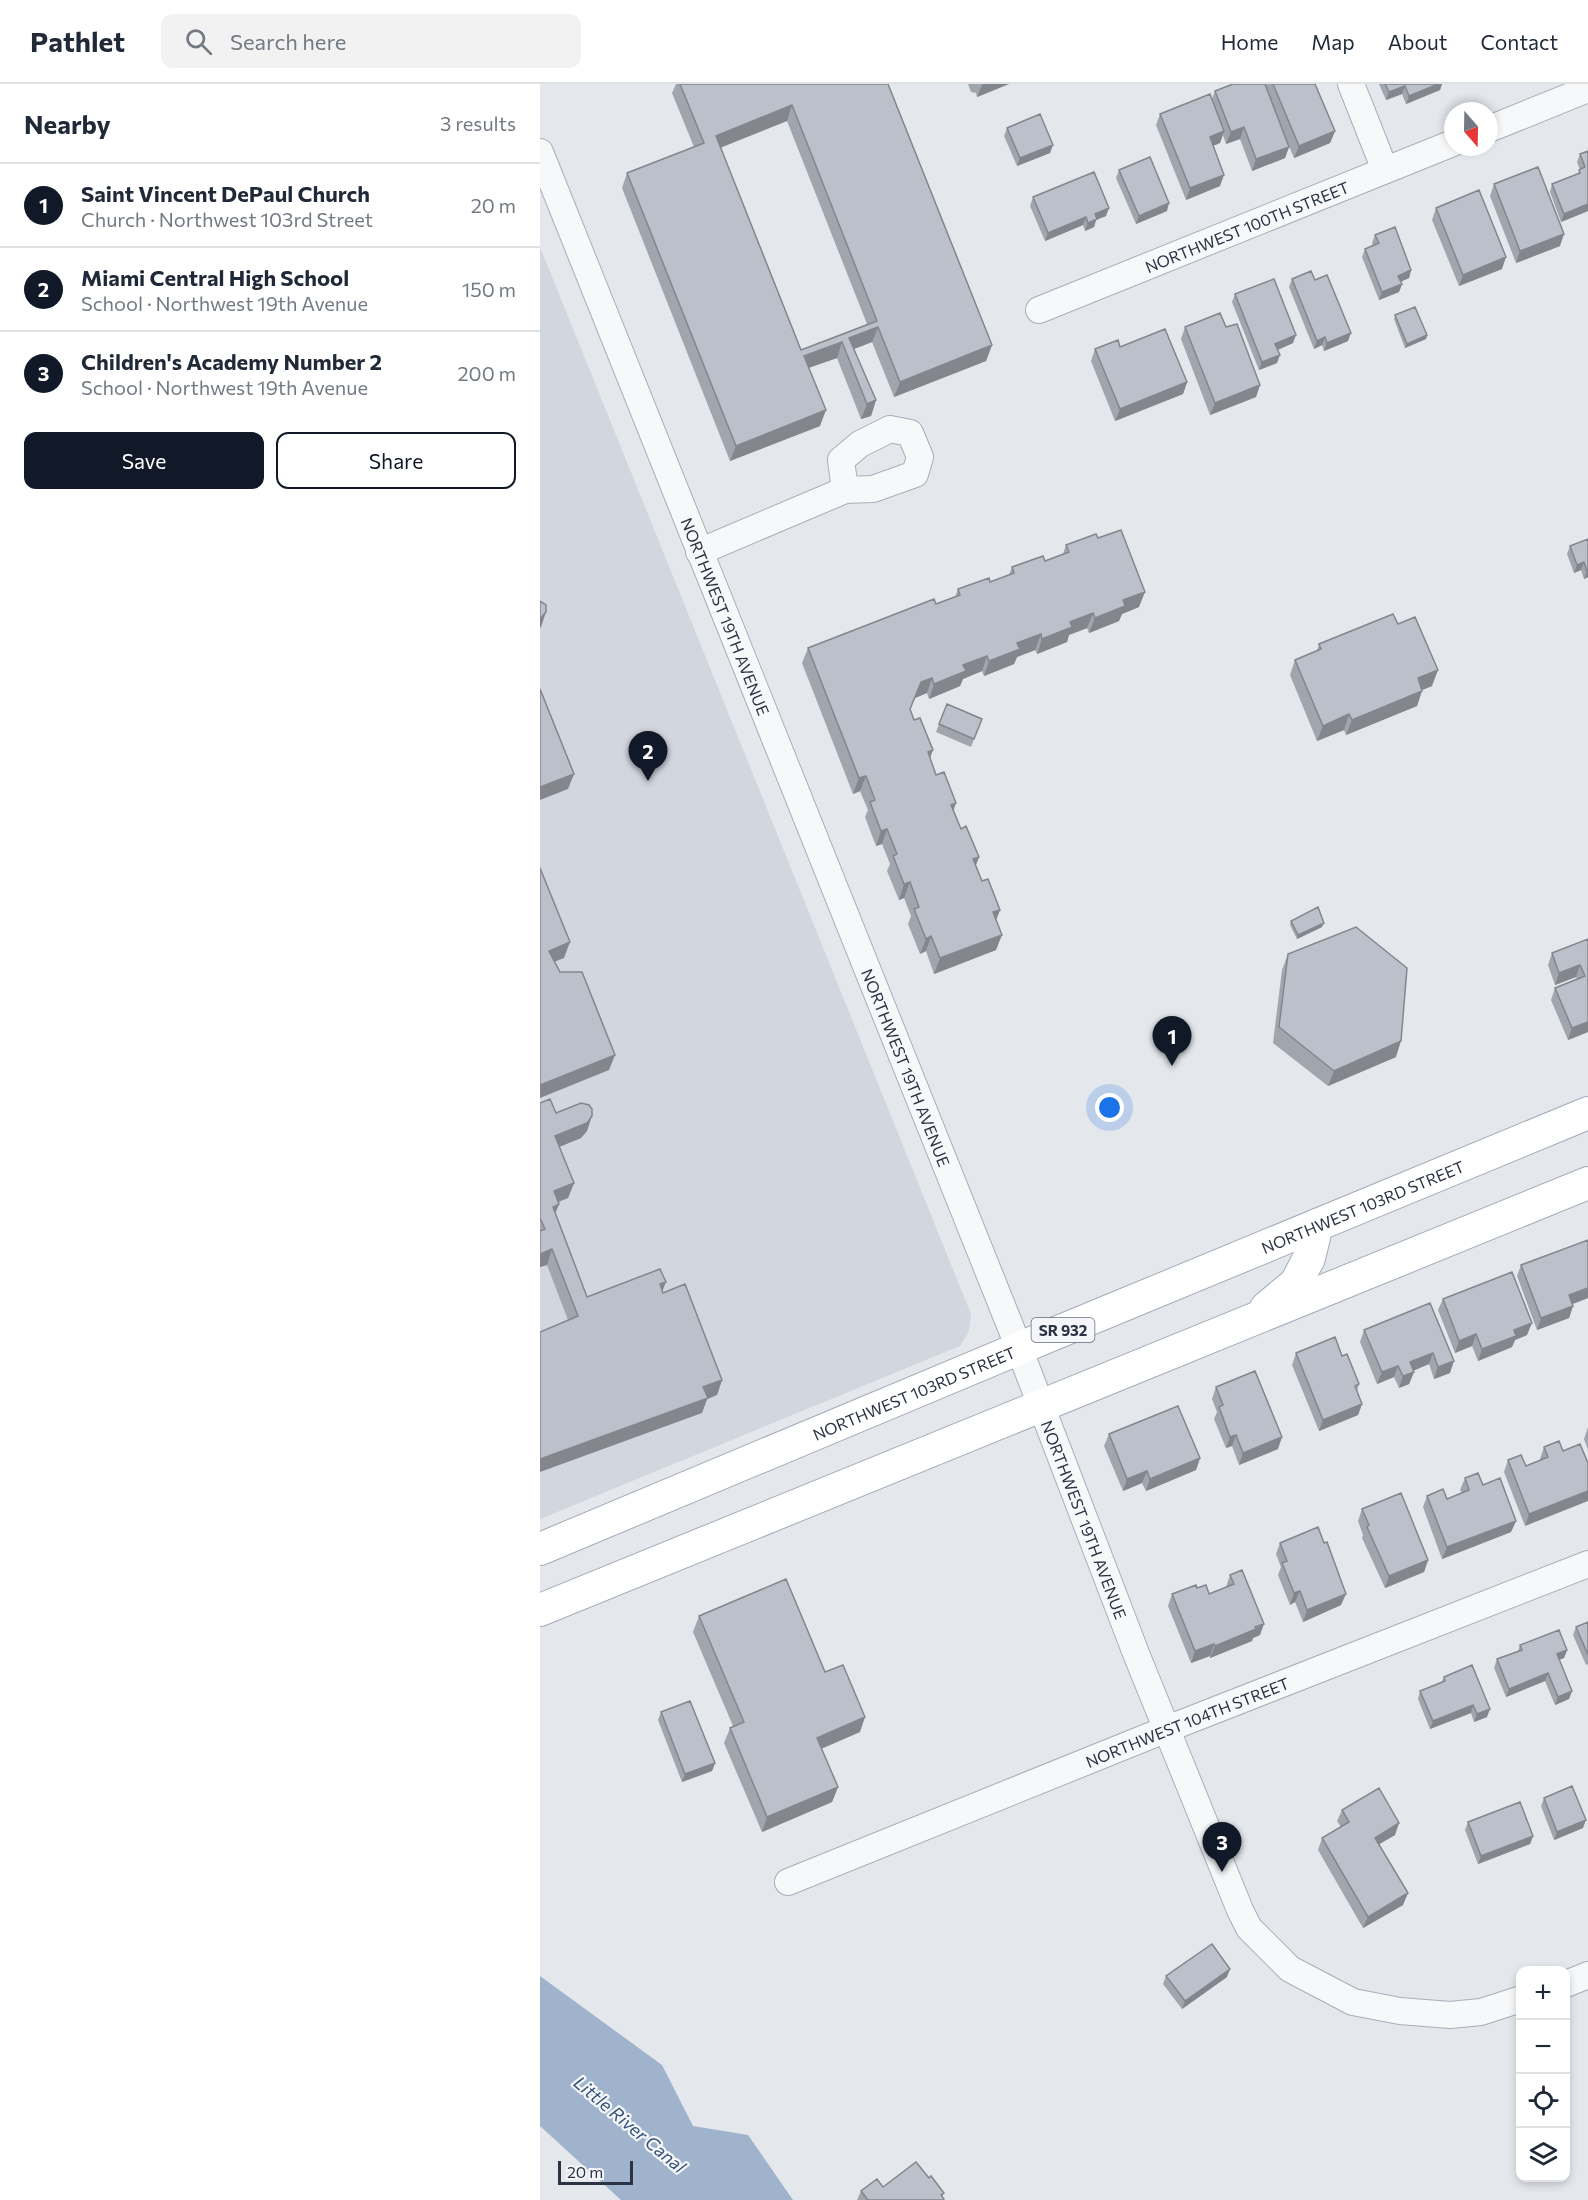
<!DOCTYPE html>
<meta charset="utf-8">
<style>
body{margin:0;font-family:Commissioner,sans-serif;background:#f2f2f3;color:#1f2937}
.controls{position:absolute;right:18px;bottom:18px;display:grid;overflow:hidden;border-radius:12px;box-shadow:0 3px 9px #0003}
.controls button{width:54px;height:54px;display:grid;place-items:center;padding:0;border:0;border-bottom:2px solid #e0e1e3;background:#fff;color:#1f2937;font:30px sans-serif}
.compass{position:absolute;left:904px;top:18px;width:54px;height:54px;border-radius:50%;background:#fff;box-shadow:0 3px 9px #0003;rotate:160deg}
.scale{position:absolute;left:18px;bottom:15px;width:75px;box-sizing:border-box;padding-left:6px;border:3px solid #2b3445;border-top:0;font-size:16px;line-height:21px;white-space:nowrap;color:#2b3445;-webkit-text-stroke:4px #f4f6f9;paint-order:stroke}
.you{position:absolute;left:570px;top:1024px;width:21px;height:21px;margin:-15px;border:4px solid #fff;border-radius:50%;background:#1a73e8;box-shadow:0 0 0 9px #1a73e833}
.badge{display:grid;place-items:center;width:39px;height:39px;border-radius:50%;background:#111827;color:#fff;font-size:20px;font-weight:700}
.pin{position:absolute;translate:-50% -50px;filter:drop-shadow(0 2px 3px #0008)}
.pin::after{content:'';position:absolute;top:32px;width:21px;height:18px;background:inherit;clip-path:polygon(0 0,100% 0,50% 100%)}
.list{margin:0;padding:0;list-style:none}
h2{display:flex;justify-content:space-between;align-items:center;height:78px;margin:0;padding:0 24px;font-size:26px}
h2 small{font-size:20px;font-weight:400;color:#747a83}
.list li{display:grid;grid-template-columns:39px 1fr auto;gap:18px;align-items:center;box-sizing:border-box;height:84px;padding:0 24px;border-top:2px solid #e0e1e3}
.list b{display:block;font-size:22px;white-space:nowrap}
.list p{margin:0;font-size:20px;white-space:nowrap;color:#747a83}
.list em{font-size:20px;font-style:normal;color:#747a83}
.actions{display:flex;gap:12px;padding:18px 24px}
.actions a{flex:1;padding:14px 0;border:2px solid #111827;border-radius:12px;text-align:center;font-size:21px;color:#111827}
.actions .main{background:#111827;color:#fff}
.icon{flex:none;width:33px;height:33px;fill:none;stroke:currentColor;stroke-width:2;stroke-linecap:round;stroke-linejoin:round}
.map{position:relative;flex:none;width:1048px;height:2116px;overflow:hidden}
header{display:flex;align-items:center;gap:36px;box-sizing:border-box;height:84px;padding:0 30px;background:#fff;border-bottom:2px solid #e0e1e3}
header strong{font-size:28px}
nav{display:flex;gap:33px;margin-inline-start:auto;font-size:21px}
.search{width:420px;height:54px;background:#f2f2f3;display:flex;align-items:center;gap:15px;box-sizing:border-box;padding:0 21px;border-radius:12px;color:#747a83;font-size:22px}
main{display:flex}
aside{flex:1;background:#fff}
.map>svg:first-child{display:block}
.built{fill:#d2d6de}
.water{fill:#9fb4cc}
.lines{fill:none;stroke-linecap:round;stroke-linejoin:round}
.minor-casing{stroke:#a9aeb7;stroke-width:28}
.major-casing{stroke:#a3abb8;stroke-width:34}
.minor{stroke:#f7f8fa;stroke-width:26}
.major{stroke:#fff;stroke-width:32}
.wall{fill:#a1a5ae;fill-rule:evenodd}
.shaded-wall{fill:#83868d}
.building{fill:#bbc0ca;stroke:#83868d;stroke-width:1.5;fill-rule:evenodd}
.labels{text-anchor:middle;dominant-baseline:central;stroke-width:4.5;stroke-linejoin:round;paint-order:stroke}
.shield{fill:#f4f6f9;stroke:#676e7b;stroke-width:1.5}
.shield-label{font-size:15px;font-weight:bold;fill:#2b3445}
.street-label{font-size:16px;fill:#2b3445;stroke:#f4f6f9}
.water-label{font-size:18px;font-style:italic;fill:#34527a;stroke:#f4f6f9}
</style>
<header>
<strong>Pathlet</strong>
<div class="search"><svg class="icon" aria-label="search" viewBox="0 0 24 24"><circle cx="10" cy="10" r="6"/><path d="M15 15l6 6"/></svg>Search here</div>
<nav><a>Home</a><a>Map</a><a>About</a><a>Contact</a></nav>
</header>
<main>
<aside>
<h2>Nearby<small>3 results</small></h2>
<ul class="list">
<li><span class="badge">1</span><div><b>Saint Vincent DePaul Church</b><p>Church · Northwest 103rd Street</p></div><em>20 m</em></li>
<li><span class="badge">2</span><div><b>Miami Central High School</b><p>School · Northwest 19th Avenue</p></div><em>150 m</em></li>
<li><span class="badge">3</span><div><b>Children's Academy Number 2</b><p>School · Northwest 19th Avenue</p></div><em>200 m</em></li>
</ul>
<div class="actions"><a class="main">Save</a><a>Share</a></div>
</aside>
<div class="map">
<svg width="1048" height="2116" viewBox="0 0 1048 2116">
<rect width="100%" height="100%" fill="#e4e7ec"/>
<path class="built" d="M0,163L431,1230L429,1247L420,1262L0,1435Z"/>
<path class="water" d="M0,1892L122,1981L153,2042L208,2051L253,2116H81L0,2042Z"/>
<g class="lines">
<g class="minor-casing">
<g id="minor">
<path d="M811,0L845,86"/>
<path d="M949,45L1048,5"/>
<path id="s1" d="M0,68L479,1264L597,1572L700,1826L709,1844L750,1885L813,1918L860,1927L910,1931L941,1928L981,1915"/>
<path id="s2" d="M499,226L913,59"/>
<path d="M159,468L305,406L333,405L375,390L380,373L370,349L350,345L320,360L301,376L305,406"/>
<path id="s3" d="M248,1798L627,1645L1048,1480"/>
<path d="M1026,1900L1048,1891"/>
</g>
</g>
<g class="major-casing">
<g id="major">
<path d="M726,1224L756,1199L769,1174L777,1141"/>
<path id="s4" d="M0,1465L511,1251L1048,1029"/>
<path d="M0,1526L1048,1099"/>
</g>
</g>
<use href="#minor" class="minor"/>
<use href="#major" class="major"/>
</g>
<path class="wall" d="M136,0H348L452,261L446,277L354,313L332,258L314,265L336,316L331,332L321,335L297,274L269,284L280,342L190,377L82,104L87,89L154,63L132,9ZM247,37L327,240L261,266L180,63Z
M428,0H469L437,13L436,9L431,8Z
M693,0H775L795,47L790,59L754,74L740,41L749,63L745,74L712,87L700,55L686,60L683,51L680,59L673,62L680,102L646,116L616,41L620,30L672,15L675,7Z
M839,0H902L900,6L866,20L862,10L846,16Z
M467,44L510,69L477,82L464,52Z
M1048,67V127L1021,138L1010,108L1012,100L1037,90L1040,86L1037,78L1040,70Z
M579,86L627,127L596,140L576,94Z
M954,100L1020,162L976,179L950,112Z
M493,113L566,132L556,136L554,143L545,147L543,141L505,157L490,122Z
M896,124L962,185L919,202L892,136Z
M835,151L871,186L869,194L861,197L862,200L859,208L839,216L822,173L825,165L833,162L832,159Z
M752,195L775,196L808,257L784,267L782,261L774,265L749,203Z
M695,210L753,259L738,266L737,279L719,286L692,218Z
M855,231L887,251L886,255L865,264L854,235Z
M645,243H686L720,301L716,313L670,331L641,255Z
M580,263L647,298L643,310L575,337L551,277L555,265Z
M558,454L599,523L582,530L579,537L549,549L547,544L529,551L527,558L497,570L495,566L477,573L474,580L444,592L442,587L423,595L420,602L389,615L387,609L375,614L370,626L396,691L414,726L421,745L439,773L436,781L442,797L460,826L456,836V866L394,890L386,867L380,870L368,840L371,832L364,814L359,816L347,787L350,780L342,760L336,762L325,733L328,726L320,707L313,710L262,579L268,564L415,513L418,505L450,498L469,491L472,483L505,477L523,470L526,461Z
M1048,455V493L1044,495L1041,486L1034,489L1027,470L1030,462Z
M858,540L892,602L882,606L877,622L806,651L804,646L777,657L750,591L755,576L777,567L779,560Z
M442,635L431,663L396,648L399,640Z
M751,837L782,843L757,855L750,841Z
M1048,855V948L1028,956L1011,916L1015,904L1037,895L1036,893L1015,901L1008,881L1012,869Z
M748,870L856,973L788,1002L733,959L742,886Z
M0,1019L47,1047L41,1054L19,1063L34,1099L28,1114L18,1118L19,1120L15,1130L47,1213L122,1207L182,1296L177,1311L167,1315L162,1329L28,1236L7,1181L0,1183Z
M1048,1156V1214L1032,1220L1033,1222L1029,1234L997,1246L977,1192L981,1181Z
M903,1215L987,1251L975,1256L972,1263L938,1277L932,1262L915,1269L898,1226Z
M890,1219L910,1289L894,1295L889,1280L873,1287L874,1288L869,1300L859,1304L854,1293L837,1300L820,1258L824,1246Z
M756,1269L802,1272L819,1300L817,1307L822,1320L818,1331L779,1347L752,1281Z
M676,1303L738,1365L699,1381L692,1362L686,1364L674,1335L677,1328L672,1315Z
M1048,1343V1366L1044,1355Z
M569,1350L660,1374L656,1386L606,1407L602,1399L583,1407L564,1362Z
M1019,1357L985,1442L964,1388L968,1376L986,1382L1000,1377V1375L1004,1363Z
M925,1394L943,1401L976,1437L971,1448L902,1475L883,1423L887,1412L907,1415L922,1409L920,1406Z
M822,1425L888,1476L884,1488L845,1504L822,1454L823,1451L818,1437Z
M740,1459L801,1521L763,1538L755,1518L750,1521L738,1491L741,1483L736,1470Z
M690,1491L720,1551L713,1554L712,1557L670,1574V1572L651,1579L628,1522L632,1510L657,1504L669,1510L686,1503Z
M159,1532L285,1588L320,1648L281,1665L298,1703L292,1718L222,1748L184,1659L190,1644L193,1642L153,1548Z
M1048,1538V1580L1046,1581L1033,1551L1036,1543Z
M980,1561L1027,1566L1024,1574L1019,1576L1032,1607L1029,1615L1015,1621L1005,1597L966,1613L954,1584L957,1575L978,1567Z
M904,1593L947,1633L934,1638L931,1629L890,1645L878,1615L880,1607L901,1599Z
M121,1628L175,1679L172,1687L142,1698L118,1636Z
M1004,1714L1043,1744L1014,1756L1001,1722Z
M802,1726L855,1751L839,1760L863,1821L823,1844L778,1766L782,1754L801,1743L797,1737Z
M928,1738L993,1752L990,1760L938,1780L925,1746Z
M626,1892L687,1893L642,1925L623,1900Z
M389,2094L404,2109L402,2113L404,2116H317L321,2107Z"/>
<path class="shaded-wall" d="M444,0H469L437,13L442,1Z
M898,0H902L900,6L866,20L869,12Z
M865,2L862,10L846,16L849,8Z
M252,21L247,37L170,68L176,52Z
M704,43L700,55L686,60L691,48Z
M684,47L680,59L665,65L670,53Z
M795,47L790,59L754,74L759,62Z
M513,61L510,69L477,82L480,74Z
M749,63L745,74L712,87L716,75Z
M684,91L680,102L646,116L650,104Z
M629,119L627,127L596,140L599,132Z
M1048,120V127L1021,138L1024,130Z
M569,124L566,132L556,136L554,143L545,147L548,139L555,130Z
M546,133L543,141L505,157L508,149Z
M1024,150L1020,162L976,179L980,167Z
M966,173L962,185L919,202L923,191Z
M871,186L869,194L856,200L858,192Z
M862,200L859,208L839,216L842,208Z
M338,243L332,258L306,268L309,254Z
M811,249L808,257L784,267L787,259Z
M756,251L753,259L732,268L735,260Z
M887,251L886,255L865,264L867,260Z
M785,253L782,261L774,265L777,257Z
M302,258L297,274L259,287L264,272Z
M452,261L446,277L354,313L360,298Z
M740,271L737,279L719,286L722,278Z
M647,298L643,310L575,337L580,325Z
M720,301L716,313L670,331L675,319Z
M336,316L331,332L321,335L327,320Z
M286,326L280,342L190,377L196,362Z
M1044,478L1041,486L1034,489L1037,481Z
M1048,486V493L1044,495L1047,487Z
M605,508L599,523L582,530L579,537L549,549L555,534L583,516Z
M6,528L1,543L0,544V535Z
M553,529L547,544L529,551L527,558L497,570L502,555L530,538Z
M501,550L495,566L477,573L474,580L444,592L449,577L477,559Z
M447,572L442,587L423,595L420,602L389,615L394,600L423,581Z
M898,586L892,602L872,610L878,594Z
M392,594L387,609L375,614L381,598Z
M882,607L877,622L806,651L812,636Z
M809,630L804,646L777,657L783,642Z
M393,666L387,682L388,668Z
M34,690L28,705L0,716V703Z
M326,692L320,707L313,710L319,694Z
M416,719L411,734V721Z
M347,745L342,760L336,762L341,747Z
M439,773L433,788V775Z
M370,798L364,814L359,816L364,800Z
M460,826L454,841L453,828Z
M784,839L782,843L757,855L758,851Z
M462,851L456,866L394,890L400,874Z
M391,852L386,867L380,870L386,855Z
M30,858L24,874L4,882L9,867Z
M1040,881L1036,893L1015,901L1019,889Z
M1048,938V948L1028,956L1032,944Z
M861,957L856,973L788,1002L794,987Z
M75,971L69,986L0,1014V1001Z
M52,1032L47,1047L41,1054L9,1067L15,1052Z
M34,1099L28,1114L8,1122L14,1107Z
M19,1120L13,1135V1123Z
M12,1165L7,1181L0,1183V1170Z
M126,1198L120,1213V1200Z
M1048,1204V1214L1025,1223L1029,1211Z
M1033,1222L1029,1234L997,1246L1001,1234Z
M992,1239L987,1251L975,1256L972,1263L938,1277L942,1265L974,1246Z
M936,1250L932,1262L915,1269L919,1257Z
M893,1269L889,1280L865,1290L870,1278Z
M914,1277L910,1289L894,1295L898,1283Z
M858,1282L854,1293L837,1300L842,1288Z
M874,1288L869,1300L859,1304L863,1292Z
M182,1296L177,1311L167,1315L162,1329L0,1388V1375L163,1303Z
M822,1320L818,1331L779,1347L783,1336Z
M696,1351L692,1362L686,1364L690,1353Z
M742,1353L738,1365L699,1381L703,1369Z
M660,1374L656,1386L606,1407L610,1395Z
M607,1387L602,1399L583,1407L587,1395Z
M1048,1407V1417L985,1442L989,1430Z
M976,1437L971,1448L902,1475L907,1463Z
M888,1476L884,1488L845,1504L849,1492Z
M760,1507L755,1518L750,1521L754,1509Z
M806,1510L801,1521L763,1538L767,1526Z
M724,1540L720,1551L713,1554L712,1557L670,1574L675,1562Z
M674,1560L670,1572L651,1579L655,1567Z
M1027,1566L1024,1574L1014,1578L1017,1570Z
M1008,1589L1005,1597L966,1613L969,1605Z
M1032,1607L1029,1615L1015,1621L1018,1613Z
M933,1621L931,1629L890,1645L893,1637Z
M950,1625L947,1633L934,1638L937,1630Z
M325,1633L320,1648L271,1669L277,1654Z
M175,1679L172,1687L142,1698L145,1690Z
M298,1703L292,1718L222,1748L227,1733Z
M1046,1736L1043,1744L1014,1756L1017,1748Z
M859,1739L855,1751L831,1765L835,1754Z
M993,1752L990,1760L938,1780L941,1772Z
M868,1809L863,1821L823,1844L828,1833Z
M690,1885L687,1893L642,1925L645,1917Z"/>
<path class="building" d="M140,0H348L452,261L360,298L338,243L309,254L336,316L327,320L302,258L264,272L286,326L196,362L87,89L164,59ZM252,21L337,237L261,266L176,52Z
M693,0H725L749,63L716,75L704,43L691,48L675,7Z
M733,0H775L795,47L759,62Z
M845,0H898L869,12L865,2L849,8Z
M670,10L684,47L670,53L684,91L650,104L620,30Z
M500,30L513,61L480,74L467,44Z
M1048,67V120L1024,130L1012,100L1040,89L1039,86L1045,83L1040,70Z
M610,73L629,119L599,132L579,86Z
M998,83L1024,150L980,167L954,100Z
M554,88L569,124L555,130L557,135L548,139L546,133L508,149L493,113Z
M939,106L966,173L923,191L896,124Z
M855,143L871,186L858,192L862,200L842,208L825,165L839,159L835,151Z
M771,187L775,196L787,191L811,249L787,259L785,253L777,257L752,195Z
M734,195L756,251L735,260L740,271L722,278L695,210Z
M875,223L887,251L867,260L855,231Z
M680,229L686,243L697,240L720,301L675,319L645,243Z
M625,245L647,298L580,325L555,265L578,256L580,263Z
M581,446L605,508L583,516L585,522L555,534L553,529L530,538L532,543L502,555L501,550L477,559L480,565L449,577L447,572L423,581L426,587L394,600L392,594L381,598L370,625L374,636L380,634L393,666L388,668L396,691L404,688L416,719L411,721L421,745L426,742L439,773L433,775L442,797L448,795L460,826L453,828L462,851L400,874L391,852L386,855L374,825L379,823L370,798L364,800L353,772L357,770L347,745L341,747L330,718L335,716L326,692L319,694L268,564L394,515L396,520L420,511L418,505L449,494L450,498L474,489L472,483L503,472L505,477L529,468L526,461L556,450L558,454Z
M1048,455V486L1047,487L1044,478L1037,481L1030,462Z
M0,517L6,521V528L0,535Z
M853,530L858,540L875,533L898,586L878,594L882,607L812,636L809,630L783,642L755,576L781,565L779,560Z
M0,605L34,690L0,703Z
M407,620L442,635L434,655L399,640Z
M0,784L30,858L9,867L20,888H42L75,971L0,1001Z
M778,823L784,839L758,851L751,837Z
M816,843L867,884L861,957L794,987L739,943L748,870Z
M1048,855V938L1032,944L1015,904L1045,892L1040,881L1019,889L1012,869Z
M10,1015L16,1029L41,1019L49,1021L52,1025V1032L47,1039L15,1052L34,1099L14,1107L19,1120L13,1123L47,1213L120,1185L126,1198L120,1200L123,1209L145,1200L182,1296L163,1303L168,1314L0,1375V1248L38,1232L12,1165L0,1170V1147L5,1145L0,1134V1019Z
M1048,1156V1204L1029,1211L1033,1222L1001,1234L981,1181Z
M972,1188L992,1239L974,1246L976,1252L942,1265L936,1250L919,1257L903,1215Z
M890,1219L914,1277L898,1283L893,1269L870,1278L874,1288L863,1292L858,1282L842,1288L824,1246Z
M795,1253L802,1272L807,1270L819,1300L815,1302L822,1320L783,1336L756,1269Z
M715,1287L742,1353L703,1369L696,1351L690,1353L679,1323L683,1321L676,1303Z
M638,1322L660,1374L610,1395L607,1387L587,1395L569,1350Z
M1019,1357L1023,1367L1040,1360L1048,1379V1407L989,1430L968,1376L981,1371L986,1382L1008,1373L1004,1363Z
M938,1389L943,1401L960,1394L976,1437L907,1463L887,1412L903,1405L907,1415L929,1406L925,1394Z
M861,1409L888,1476L849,1492L827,1443L829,1441L822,1425Z
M778,1443L784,1459L787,1458L806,1510L767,1526L760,1507L754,1509L742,1479L747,1477L740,1459Z
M702,1486L724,1540L715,1543L716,1545L675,1562L674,1560L655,1567L632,1510L656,1501L657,1504L666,1501L669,1510L694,1500L690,1491Z
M246,1495L285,1588L303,1581L325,1633L277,1654L298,1703L227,1733L190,1644L204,1638L159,1532Z
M1048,1538V1571L1036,1543Z
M1019,1546L1027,1566L1017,1570L1032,1607L1018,1613L1008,1589L969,1605L957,1575L982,1566L980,1561Z
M932,1581L950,1625L937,1630L933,1621L893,1637L880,1607L905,1597L904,1593Z
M150,1617L175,1679L145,1690L121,1628Z
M1032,1702L1046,1736L1017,1748L1004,1714Z
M839,1704L859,1739L835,1754L868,1809L828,1833L782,1754L809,1738L802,1726Z
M980,1718L993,1752L941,1772L928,1738Z
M672,1860L690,1885L645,1917L626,1892Z
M376,2078L389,2094L391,2092L404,2109L401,2111L404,2115L403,2116H328L321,2107L337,2095L343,2103Z"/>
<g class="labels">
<rect class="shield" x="491.5" y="1234" width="63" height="24" rx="4.5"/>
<g class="shield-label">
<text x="523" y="1246">SR 932</text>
</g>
<g class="street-label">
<text stroke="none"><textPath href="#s2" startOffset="224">NORTHWEST 100TH STREET</textPath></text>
<text stroke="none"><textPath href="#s1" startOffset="500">NORTHWEST 19TH AVENUE</textPath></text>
<text stroke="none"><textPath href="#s1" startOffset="986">NORTHWEST 19TH AVENUE</textPath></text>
<text stroke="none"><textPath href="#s4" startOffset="891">NORTHWEST 103RD STREET</textPath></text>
<text stroke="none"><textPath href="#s4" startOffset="405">NORTHWEST 103RD STREET</textPath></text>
<text stroke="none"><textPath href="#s1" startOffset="1472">NORTHWEST 19TH AVENUE</textPath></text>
<text stroke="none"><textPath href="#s3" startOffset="430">NORTHWEST 104TH STREET</textPath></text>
</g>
<g class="water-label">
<text transform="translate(90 2040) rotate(40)">Little River Canal</text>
</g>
</g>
</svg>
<div class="controls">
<button>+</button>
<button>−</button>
<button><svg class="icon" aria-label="locate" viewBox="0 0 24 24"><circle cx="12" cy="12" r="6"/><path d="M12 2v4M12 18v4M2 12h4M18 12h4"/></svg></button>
<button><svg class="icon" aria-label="layers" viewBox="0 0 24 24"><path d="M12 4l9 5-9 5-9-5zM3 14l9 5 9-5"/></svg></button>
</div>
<svg class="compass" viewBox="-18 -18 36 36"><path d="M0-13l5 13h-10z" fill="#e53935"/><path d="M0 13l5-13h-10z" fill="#747a83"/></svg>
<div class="scale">20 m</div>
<div class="you"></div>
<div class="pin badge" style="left:632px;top:982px">1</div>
<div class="pin badge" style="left:108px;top:697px">2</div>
<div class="pin badge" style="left:682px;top:1788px">3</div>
</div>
</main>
